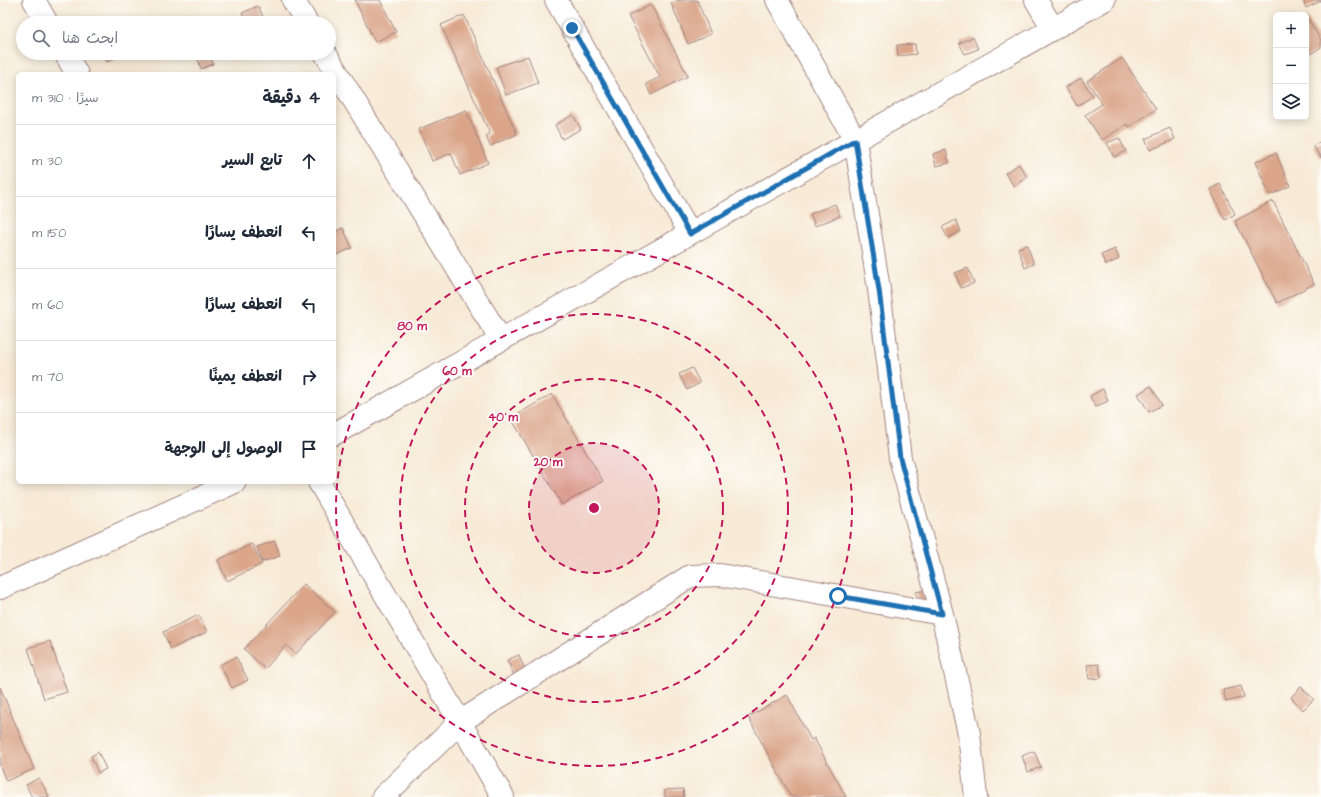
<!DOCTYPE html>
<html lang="ar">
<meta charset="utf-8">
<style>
body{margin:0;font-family:"Architects Daughter","Playpen Sans Arabic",sans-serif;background:#f6f6f7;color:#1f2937;direction:rtl}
.controls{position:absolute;right:12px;top:12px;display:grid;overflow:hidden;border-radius:6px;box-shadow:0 2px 10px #0003}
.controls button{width:36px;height:36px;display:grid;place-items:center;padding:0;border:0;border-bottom:1px solid #e0e1e3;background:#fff;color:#1f2937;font:20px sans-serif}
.stop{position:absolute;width:12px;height:12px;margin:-9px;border:3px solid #1f6fb2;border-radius:50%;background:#fff}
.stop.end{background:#1f6fb2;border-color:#fff;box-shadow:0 1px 4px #0008}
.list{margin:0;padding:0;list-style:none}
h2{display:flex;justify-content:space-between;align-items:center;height:52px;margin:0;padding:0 16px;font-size:17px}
h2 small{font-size:13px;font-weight:400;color:#747a83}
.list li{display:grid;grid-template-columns:26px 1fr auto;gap:12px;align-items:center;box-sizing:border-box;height:72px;padding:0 16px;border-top:1px solid #e0e1e3}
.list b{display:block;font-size:15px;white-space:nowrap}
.list em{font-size:13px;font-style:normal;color:#747a83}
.icon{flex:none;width:22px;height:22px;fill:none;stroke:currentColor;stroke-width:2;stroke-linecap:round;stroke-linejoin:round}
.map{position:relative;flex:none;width:1321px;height:797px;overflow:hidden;direction:ltr}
.search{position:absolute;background:#fff;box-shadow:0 2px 10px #0003;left:16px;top:16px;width:320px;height:44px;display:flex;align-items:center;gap:10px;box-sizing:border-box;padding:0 14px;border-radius:22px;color:#747a83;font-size:15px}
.panel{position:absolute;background:#fff;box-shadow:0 2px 10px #0003;left:16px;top:72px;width:320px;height:412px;border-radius:6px;direction:rtl}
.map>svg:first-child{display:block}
.building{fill:#daa589}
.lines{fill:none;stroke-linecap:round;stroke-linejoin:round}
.minor-casing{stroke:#a08480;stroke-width:24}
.minor{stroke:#fff;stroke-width:22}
.route{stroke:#1f6fb2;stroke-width:5}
.ring{fill:none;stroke:#c2185b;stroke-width:2;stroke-dasharray:7 5}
.centre{fill:#c2185b;stroke:#fdfcf7;stroke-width:2}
.ring-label{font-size:12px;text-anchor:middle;font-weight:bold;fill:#c2185b;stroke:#fdfcf7;stroke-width:4;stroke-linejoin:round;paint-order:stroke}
</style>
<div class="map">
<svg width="1321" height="797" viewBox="0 0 1321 797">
<rect width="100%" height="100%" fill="#fdfcf7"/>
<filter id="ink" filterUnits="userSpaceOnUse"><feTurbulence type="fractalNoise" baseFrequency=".025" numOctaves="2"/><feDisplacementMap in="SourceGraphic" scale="8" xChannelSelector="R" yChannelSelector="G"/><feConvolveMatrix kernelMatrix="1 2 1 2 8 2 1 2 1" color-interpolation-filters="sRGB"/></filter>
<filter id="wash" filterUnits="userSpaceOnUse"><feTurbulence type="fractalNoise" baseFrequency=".012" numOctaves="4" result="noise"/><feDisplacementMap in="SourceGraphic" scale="16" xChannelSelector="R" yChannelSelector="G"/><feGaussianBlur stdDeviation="0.9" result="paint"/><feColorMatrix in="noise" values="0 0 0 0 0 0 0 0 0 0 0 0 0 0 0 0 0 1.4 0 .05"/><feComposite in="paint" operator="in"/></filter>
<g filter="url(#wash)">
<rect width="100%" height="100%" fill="#f7ead6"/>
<g id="blocks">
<path class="building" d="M355,0H380L396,32L375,42Z
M679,0H697L711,34L688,44L671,3Z
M1303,0H1321V1L1306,8Z
M651,5L688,76L651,95L646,84L660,77L628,16Z
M258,6L264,19L255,23H247L242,13Z
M464,15L517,134L490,146L486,136L490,134L441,25Z
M1306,16L1321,40V47L1306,57Z
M973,37L978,49L965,54L959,43Z
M915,44L916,54L898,56L897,45Z
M102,53H124L107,62Z
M196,53H209L213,64L201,69Z
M528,56L538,83L506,95L496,67Z
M1122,58L1156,109L1129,127L1127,124L1102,140L1085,115L1102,104L1087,81Z
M1081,78L1093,96L1077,106L1066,87Z
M466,110L488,163L460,175L451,153L432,161L419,129Z
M573,115L581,129L562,139L555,125Z
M1170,128L1175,139L1150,150L1145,139Z
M1119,138L1126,151L1114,157L1107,143Z
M1321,141V158L1313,146Z
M946,150L949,163L936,166L933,154Z
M1276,153L1290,186L1270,195L1255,162Z
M1019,164L1027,177L1014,186L1005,173Z
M1220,184L1235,214L1225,220L1210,189Z
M1273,201L1314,284L1277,303L1235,221Z
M835,204L840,216L815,226L810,214Z
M956,220L961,231L948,238L942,227Z
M343,228L352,248L334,256V232Z
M1027,245L1034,264L1025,268L1018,248Z
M1115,249L1119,259L1106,265L1101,255Z
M968,268L974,283L961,288L955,273Z
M692,368L700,383L687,390L679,374Z
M1151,386L1162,405L1149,412L1138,394Z
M1103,389L1108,401L1095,407L1090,396Z
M552,394L603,481L562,505L511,418Z
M275,541L280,556L262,562L257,547Z
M252,544L262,564L227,581L218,560Z
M304,584L335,612L296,654L286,645L265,669L244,649Z
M931,589L933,602L918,605L916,592Z
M199,615L207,632L171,649L163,632Z
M50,641L67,692L44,699L28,648Z
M519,655L525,670L514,675L507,660Z
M236,657L248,680L232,688L220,665Z
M1099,664L1101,678L1089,679L1087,665Z
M1241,686L1244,697L1226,702L1223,690Z
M0,687L34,769L6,781L0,766Z
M1301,687L1314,699L1303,710L1291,697Z
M787,695L811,740L814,738L846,797H791L748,717Z
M1034,751L1041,767L1028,772L1022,756Z
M98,752L106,769L98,773L91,756Z
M39,778L49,796L48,797H32L26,785Z
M683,789L684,797H665V790Z"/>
</g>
</g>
<g filter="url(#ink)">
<use href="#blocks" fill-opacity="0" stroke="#a08480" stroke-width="1"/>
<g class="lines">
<g class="minor-casing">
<path id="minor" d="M34,0L47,23
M293,0L307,23
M556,0L690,233
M777,0L855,140L879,289L900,458L942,614L969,734L976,797
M1036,0L1053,29
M65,53L77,74
M325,53L501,340
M334,434L1104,0
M319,482L460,722L503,797
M0,588L235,482
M383,797L460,722L690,576L720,575L942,614"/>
</g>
<use href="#minor" class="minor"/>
</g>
</g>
<g class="lines" filter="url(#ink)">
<path class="route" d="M572,28L690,234L855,140L879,290L900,458L942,614L838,596"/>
</g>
<circle cx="594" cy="508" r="65" fill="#c2185b" fill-opacity=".12"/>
<g class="ring">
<circle cx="594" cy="508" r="65"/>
<circle cx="594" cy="508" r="129"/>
<circle cx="594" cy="508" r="194"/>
<circle cx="594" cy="508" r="258"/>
</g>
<circle cx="594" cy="508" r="6" class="centre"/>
<g class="ring-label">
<text x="412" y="330">80 m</text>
<text x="457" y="375">60 m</text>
<text x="503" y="421">40 m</text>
<text x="548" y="466">20 m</text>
</g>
</svg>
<div class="controls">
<button>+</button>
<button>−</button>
<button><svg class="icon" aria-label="layers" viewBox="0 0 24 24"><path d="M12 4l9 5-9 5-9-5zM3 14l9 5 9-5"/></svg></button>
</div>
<div class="stop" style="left:838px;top:596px"></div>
<div class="stop end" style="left:572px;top:28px"></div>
<div class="search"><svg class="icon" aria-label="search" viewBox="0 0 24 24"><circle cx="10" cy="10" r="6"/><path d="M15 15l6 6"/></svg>ابحث هنا</div>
<section class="panel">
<h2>4 دقيقة<small>سيرًا · 310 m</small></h2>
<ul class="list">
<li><svg class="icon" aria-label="ahead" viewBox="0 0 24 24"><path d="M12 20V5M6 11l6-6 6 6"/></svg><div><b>تابع السير</b></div><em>30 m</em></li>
<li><svg class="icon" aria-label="left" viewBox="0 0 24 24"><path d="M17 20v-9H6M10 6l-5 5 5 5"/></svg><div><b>انعطف يسارًا</b></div><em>150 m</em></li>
<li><svg class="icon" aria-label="left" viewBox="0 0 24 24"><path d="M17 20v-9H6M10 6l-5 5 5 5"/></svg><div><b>انعطف يسارًا</b></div><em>60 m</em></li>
<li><svg class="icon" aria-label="right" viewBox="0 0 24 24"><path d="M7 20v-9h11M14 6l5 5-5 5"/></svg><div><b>انعطف يمينًا</b></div><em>70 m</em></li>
<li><svg class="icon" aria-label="arrive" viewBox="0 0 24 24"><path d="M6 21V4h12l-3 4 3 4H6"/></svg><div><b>الوصول إلى الوجهة</b></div></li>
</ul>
</section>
</div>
